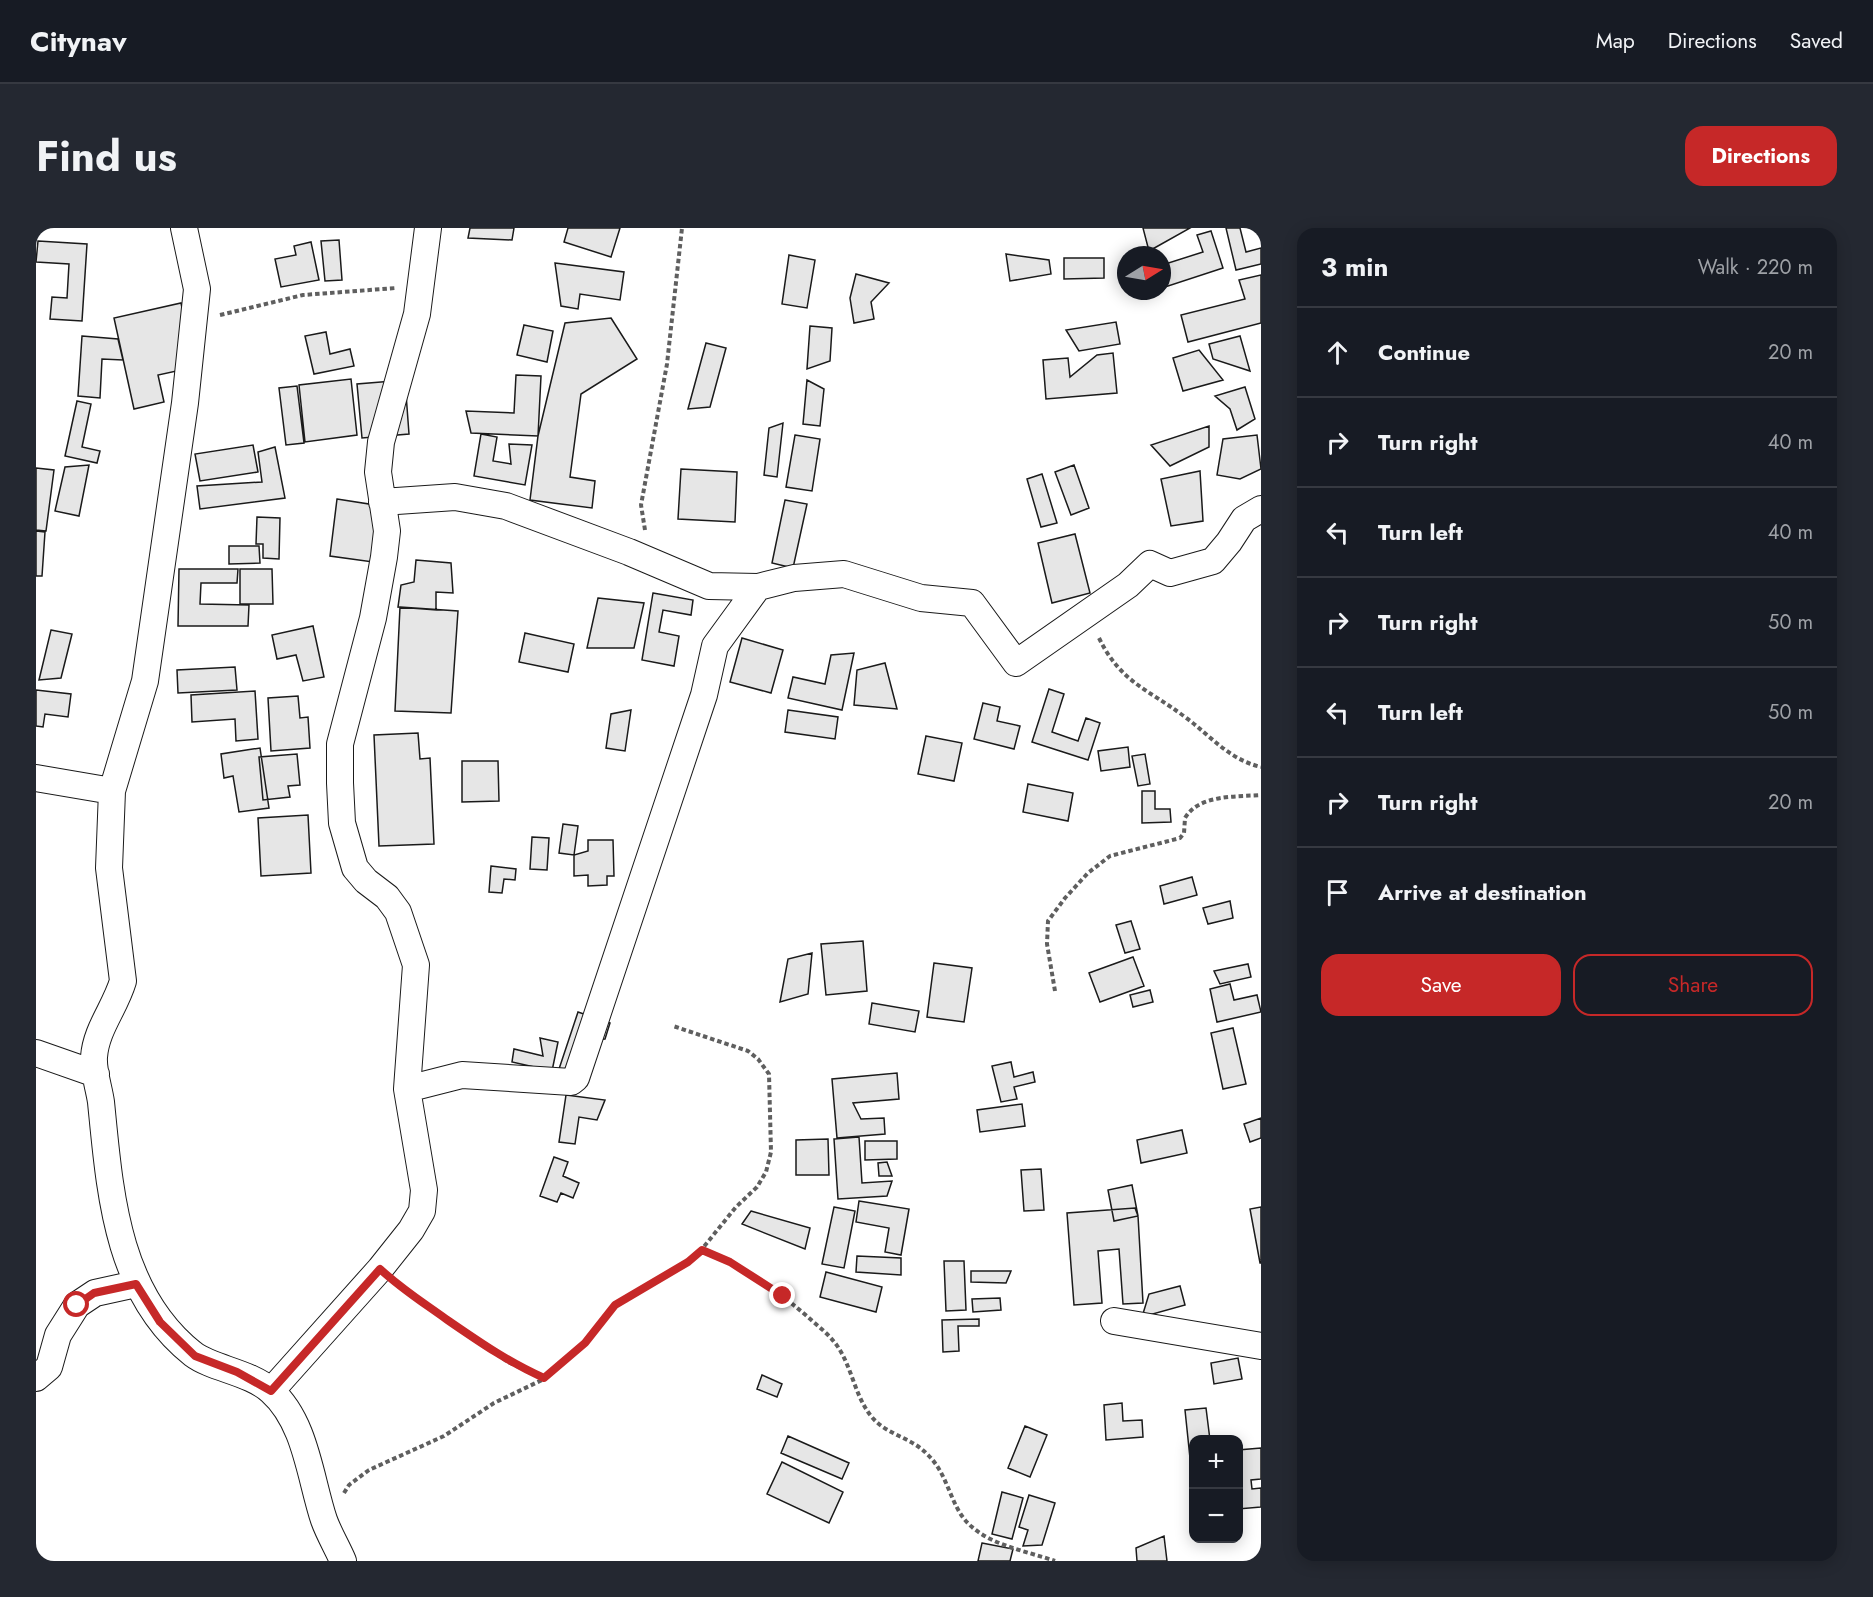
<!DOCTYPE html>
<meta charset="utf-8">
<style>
body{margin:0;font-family:Jost,sans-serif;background:#242831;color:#f1f3f6}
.controls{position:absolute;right:18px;bottom:18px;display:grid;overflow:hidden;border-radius:12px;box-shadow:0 3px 15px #0003}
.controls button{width:54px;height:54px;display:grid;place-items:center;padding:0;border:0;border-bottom:2px solid #363941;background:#171b24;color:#f1f3f6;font:30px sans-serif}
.compass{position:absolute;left:1081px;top:18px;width:54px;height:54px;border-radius:50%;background:#171b24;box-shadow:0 3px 15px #0003;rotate:79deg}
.stop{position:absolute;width:18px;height:18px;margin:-14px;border:4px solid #c62828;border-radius:50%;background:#fff}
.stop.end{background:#c62828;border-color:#fff;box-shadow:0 2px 6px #0008}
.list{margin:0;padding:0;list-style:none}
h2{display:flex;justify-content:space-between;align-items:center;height:78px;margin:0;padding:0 24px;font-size:26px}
h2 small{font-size:20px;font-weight:400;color:#9ea1a6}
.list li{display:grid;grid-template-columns:39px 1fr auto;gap:18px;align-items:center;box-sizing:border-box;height:90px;padding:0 24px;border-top:2px solid #363941}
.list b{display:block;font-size:22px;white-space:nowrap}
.list em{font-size:20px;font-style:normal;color:#9ea1a6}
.actions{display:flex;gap:12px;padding:18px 24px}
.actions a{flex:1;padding:14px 0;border:2px solid #c62828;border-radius:18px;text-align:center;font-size:21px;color:#c62828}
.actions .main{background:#c62828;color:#fff}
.icon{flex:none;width:33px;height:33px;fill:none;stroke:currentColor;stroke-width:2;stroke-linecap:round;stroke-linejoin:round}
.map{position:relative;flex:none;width:1225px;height:1333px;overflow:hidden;border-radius:18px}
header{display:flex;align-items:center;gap:36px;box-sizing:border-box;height:84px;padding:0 30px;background:#171b24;border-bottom:2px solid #363941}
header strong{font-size:28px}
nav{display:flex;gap:33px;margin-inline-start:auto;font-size:21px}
.intro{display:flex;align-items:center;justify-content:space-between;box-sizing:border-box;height:144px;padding:0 36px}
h1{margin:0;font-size:42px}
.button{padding:15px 27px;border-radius:18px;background:#c62828;color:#fff;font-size:21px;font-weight:700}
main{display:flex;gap:36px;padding:0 36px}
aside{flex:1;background:#171b24;border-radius:18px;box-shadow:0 3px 15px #0003}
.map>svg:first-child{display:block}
.building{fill:#e6e6e6;stroke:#1a1a1a;stroke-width:1.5}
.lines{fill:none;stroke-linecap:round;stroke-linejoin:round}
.minor-casing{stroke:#1a1a1a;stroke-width:28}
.path{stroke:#5f5f5f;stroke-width:4;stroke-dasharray:4.5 3;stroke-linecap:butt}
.minor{stroke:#fff;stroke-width:26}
.route{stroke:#c62828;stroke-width:8}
</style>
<header>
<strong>Citynav</strong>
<nav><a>Map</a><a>Directions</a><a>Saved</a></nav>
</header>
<div class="intro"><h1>Find us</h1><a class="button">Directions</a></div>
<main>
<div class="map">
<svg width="1225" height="1333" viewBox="0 0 1225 1333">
<rect width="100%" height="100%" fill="#fff"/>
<path class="building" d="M434,0H478L476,12L432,10Z
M532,0H584L575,29L528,14Z
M1107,0H1154L1113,23Z
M1190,0H1204L1210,24L1225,20V36L1200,42Z
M1175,3L1187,40L1126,60V37L1167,24L1161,7Z
M303,12L306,52L289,53L285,13Z
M2,13L51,16L46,93L14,91L16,69L31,70L33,36L0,34Z
M275,14L283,52L245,59L239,31L260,27L258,18Z
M970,26L1013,32L1015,46L974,53Z
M753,27L779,32L771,80L746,76Z
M1028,30H1068V50L1028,51Z
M519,35L588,44L584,72L544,66L542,81L525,78Z
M820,46L853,55L835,74L838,91L818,95L814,70Z
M1225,47V95L1152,114L1145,87L1209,71L1203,52Z
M145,75L159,139L122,147L128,174L98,181L78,90Z
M575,90L601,131L545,166L534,249L559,253L556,280L494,272L502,208L529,95Z
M1080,94L1084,116L1043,123L1030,102Z
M488,97L517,103L511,134L481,127Z
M774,98L796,100L794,133L771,141Z
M290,104L294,126L314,121L318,138L278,146L269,108Z
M46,108L82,111L87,132L66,131L64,170L42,168Z
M1204,108L1214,143L1177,131L1173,116Z
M670,115L690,120L674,179L652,181Z
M1163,122L1187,152L1147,163L1137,130Z
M1077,125L1081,165L1010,171L1007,132L1032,130L1034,149L1061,127Z
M480,147L505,148L502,208L435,205L430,183L478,185Z
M315,151L321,207L269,214L263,157Z
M369,152L373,206L326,210L321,156Z
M771,152L788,161L784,198L767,196Z
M261,158L268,215L250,217L243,160Z
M1209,159L1219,191L1201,202L1194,181L1179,168Z
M41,173L55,176L46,219L64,223L61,235L29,228Z
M747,195L741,249L728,247L733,200Z
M1173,198V219L1134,238L1115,217Z
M445,206L461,209L457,233L475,236L473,216L496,217L489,257L438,248Z
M759,207L784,211L776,263L750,259Z
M1221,207L1225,241L1204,251L1181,247L1187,211Z
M217,217L222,244L164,253L159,226Z
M239,219L249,270L164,281L161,258L226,254L222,224Z
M53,237L43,288L19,283L29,239Z
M1038,237L1053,280L1035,287L1019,244Z
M0,240L18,242L10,303L0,302Z
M645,241L701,244L699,294L642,291Z
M1164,243L1167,293L1135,298L1125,251Z
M1006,246L1021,295L1005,299L991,251Z
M301,271L339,277L337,297L349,298L337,334L294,328Z
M749,272L771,276L757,340L736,335Z
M221,289L244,290L243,331L227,330V316H220Z
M0,303L9,304L6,348H0Z
M1039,306L1054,365L1016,375L1002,315Z
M193,318H223L224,335L193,336Z
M380,332L415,335L417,365L400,364V382L362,379L365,357L378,354Z
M143,341H202L201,355H165L164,376L213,377L212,398H142Z
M204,341H236L237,376H204Z
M617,365L657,372L655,387L627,382L623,404L643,408L638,438L606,432Z
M562,370L608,375L598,420H551Z
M364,379L422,383L415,485L359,483Z
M277,398L288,449L267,453L260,427L241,431L236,407Z
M15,402L36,406L25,450L3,452Z
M489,405L538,416L532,444L483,434Z
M706,410L747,422L735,465L694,454Z
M818,425L806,482L752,470L757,449L789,456L795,427Z
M849,435L861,481L818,477L821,442Z
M199,439L201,462L142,465L141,442Z
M1013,461L1028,466L1016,504L1042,513L1050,490L1064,495L1052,532L996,514Z
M0,462L35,466L32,489L9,486L7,499L0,498Z
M219,463L222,511L200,513L199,491L156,494L155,467Z
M262,468L264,490L272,489L274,520L235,523L232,470Z
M947,475L964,479L961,493L984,498L978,521L938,511Z
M595,482L589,523L570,520L575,486Z
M752,482L802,489L799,511L749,504Z
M382,505L384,531L394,530L398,616L343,618L338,507Z
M890,508L926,515L918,553L882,546Z
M1092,519L1094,539L1065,543L1062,523Z
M224,520L233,580L203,584L197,548L188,550L185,526Z
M261,526L264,557L252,558L254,569L227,572L223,529Z
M1109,526L1114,556L1102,558L1096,528Z
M426,533H462L463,573L426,574Z
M992,556L1037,565L1032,593L987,584Z
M1106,563H1119V581H1134L1135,594L1106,595Z
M272,587L275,645L225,648L222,590Z
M527,596L542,598L538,627L523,625Z
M496,609L513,610L511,642L494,641Z
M552,612H577L578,648H571V657L552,658V647L538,648V627L552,623Z
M455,638L480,641L479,652L468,651L466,665L453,664Z
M1156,649L1161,667L1128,676L1124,658Z
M1194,673L1197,690L1172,696L1167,680Z
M1095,693L1104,721L1089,725L1080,697Z
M827,713L831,763L790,767L785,716Z
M776,725L772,766L744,774L752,731Z
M1097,729L1108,758L1064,774L1053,745Z
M898,735L936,740L928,794L891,789Z
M1212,736L1215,749L1184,756L1178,743Z
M1194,756L1198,772L1221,767L1225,784L1181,794L1174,761Z
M1114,762L1117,774L1097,779L1094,767Z
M836,775L883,783L879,804L833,796Z
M542,784L574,795L569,811L553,812L540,850L522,844Z
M1197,800L1210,856L1187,861L1175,805Z
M504,810L522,814L516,843L476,834L478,821L507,828Z
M975,834L978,849L997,844L999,854L978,859L981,871L965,874L956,838Z
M861,845L863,871L817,875L825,891L848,890L849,906L801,910L796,851Z
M530,867L569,872L561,892L543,889L539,916L523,914Z
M986,876L989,898L944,904L941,882Z
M1225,890V910L1214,914L1208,896Z
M1146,902L1151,925L1105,935L1101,912Z
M823,909L826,955L856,953L851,968L802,971L798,911Z
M792,911L793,947H760V912Z
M829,913H861V931L829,932Z
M518,929L532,934L527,948L543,955L537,970L525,965L521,974L504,968Z
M851,934L856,948H843L842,935Z
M1005,941L1008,982L988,983L985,942Z
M1096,957L1102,988L1078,993L1072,962Z
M823,973L873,981L865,1027L849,1024L853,1000L820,994Z
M798,979L819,983L808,1040L786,1036Z
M1225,979V1035H1224L1214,981Z
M1099,980L1102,988L1107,1075L1087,1076L1083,1021L1062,1023L1066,1075L1038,1077L1031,985Z
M715,983L774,1000L769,1021L706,996Z
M821,1028L865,1030V1047L820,1044Z
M908,1033H928L930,1082L910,1083Z
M935,1043H975L970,1055L935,1054Z
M790,1044L846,1059L840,1084L784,1069Z
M1144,1058L1149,1077L1106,1089L1113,1066Z
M964,1070L965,1082L937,1084L936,1071Z
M943,1091V1098H922L923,1123L907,1124L906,1092Z
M1202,1130L1206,1151L1178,1156L1175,1135Z
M726,1147L746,1156L741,1169L721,1161Z
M1086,1175L1087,1193L1106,1192L1107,1209L1070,1212L1068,1177Z
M1170,1180L1174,1212H1158V1230H1154L1149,1182Z
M989,1198L1011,1207L994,1249L972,1240Z
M752,1208L813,1235L806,1251L745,1225Z
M1225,1220V1251L1215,1252L1216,1261L1225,1260V1279L1202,1281V1222Z
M746,1234L807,1264L793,1295L731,1266Z
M966,1264L987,1270L976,1311L956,1306Z
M993,1267L1019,1275L1006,1317L987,1318L992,1302L983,1299Z
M1128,1308L1131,1333H1101L1100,1320Z
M946,1315L977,1321L974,1333H942Z"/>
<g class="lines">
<g class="minor-casing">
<path id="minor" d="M148,0L161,61L149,175L109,453L76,563L73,640L87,753C79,780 60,801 58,829C57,843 63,860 65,874C74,964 80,1065 157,1126C177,1141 214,1144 235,1163C270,1194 274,1250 288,1292C293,1306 301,1319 307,1333
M346,274L419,269L470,278L593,324L673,358L722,359L758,350L808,346L885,370L936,375L980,435L1092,357L1114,336L1134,345L1177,333L1193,314L1208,291L1225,281
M0,550L76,563
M0,825L60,846
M371,861L426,847L535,854L540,850L668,467L679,418L722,359
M1078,1093L1225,1118
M0,1150L13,1139L22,1107L41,1077L59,1065L100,1056
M235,1163L344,1041L375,1002L386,983L388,962L371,861L380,737L362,684L351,669L330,653L319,640L306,595L304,555V516L337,390L348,329L351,303L342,244L345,214L381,86L392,0"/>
</g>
<path class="path" d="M184,87L267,67L360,60
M609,302L605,277L631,136L646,0
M1063,410C1085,455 1112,461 1149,489C1175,508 1192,531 1225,539
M1019,763L1011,716L1012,693L1029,670L1052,645L1074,628L1144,610L1148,605L1149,590C1163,566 1201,569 1225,567
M666,1021C706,1039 740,1061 773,1090C783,1099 794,1107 802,1119C816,1140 819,1168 835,1188C850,1207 875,1209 891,1226C909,1243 912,1265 924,1285C943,1316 988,1322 1019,1333
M362,1058L472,1134L508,1151
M308,1265L313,1257L333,1242L408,1208L458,1175L508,1151L549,1115L579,1077L652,1034L666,1021L700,979L721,959L730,944L735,924L733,846L722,831L712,823L637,798"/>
<use href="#minor" class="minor"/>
</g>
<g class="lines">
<path class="route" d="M41,1077L58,1065L100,1056L124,1094L159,1128L201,1144L235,1163L344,1041C367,1062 385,1073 410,1091C442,1113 472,1134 508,1150L549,1115L579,1077L652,1034L666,1022L694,1034L747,1068"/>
</g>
</svg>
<div class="controls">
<button>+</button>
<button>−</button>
</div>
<svg class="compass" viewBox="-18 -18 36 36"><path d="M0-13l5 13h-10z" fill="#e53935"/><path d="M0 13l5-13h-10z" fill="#9ea1a6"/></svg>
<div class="stop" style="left:41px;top:1077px"></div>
<div class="stop end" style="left:747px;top:1068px"></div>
</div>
<aside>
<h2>3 min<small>Walk · 220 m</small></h2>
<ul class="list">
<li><svg class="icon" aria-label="ahead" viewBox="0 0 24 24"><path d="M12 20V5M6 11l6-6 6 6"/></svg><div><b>Continue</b></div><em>20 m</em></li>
<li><svg class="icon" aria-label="right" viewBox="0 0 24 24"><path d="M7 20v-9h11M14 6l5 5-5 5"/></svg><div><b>Turn right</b></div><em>40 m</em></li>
<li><svg class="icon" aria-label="left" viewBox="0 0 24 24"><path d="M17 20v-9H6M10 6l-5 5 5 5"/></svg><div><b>Turn left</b></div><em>40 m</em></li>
<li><svg class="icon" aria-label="right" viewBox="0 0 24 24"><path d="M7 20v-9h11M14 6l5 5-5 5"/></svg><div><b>Turn right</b></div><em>50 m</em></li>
<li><svg class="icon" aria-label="left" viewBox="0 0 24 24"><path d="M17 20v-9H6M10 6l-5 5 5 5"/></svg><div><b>Turn left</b></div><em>50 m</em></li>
<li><svg class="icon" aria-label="right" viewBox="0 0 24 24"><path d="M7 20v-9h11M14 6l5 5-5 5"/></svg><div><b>Turn right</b></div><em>20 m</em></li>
<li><svg class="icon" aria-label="arrive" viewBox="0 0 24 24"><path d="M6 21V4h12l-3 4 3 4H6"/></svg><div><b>Arrive at destination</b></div></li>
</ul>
<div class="actions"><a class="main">Save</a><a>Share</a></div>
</aside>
</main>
